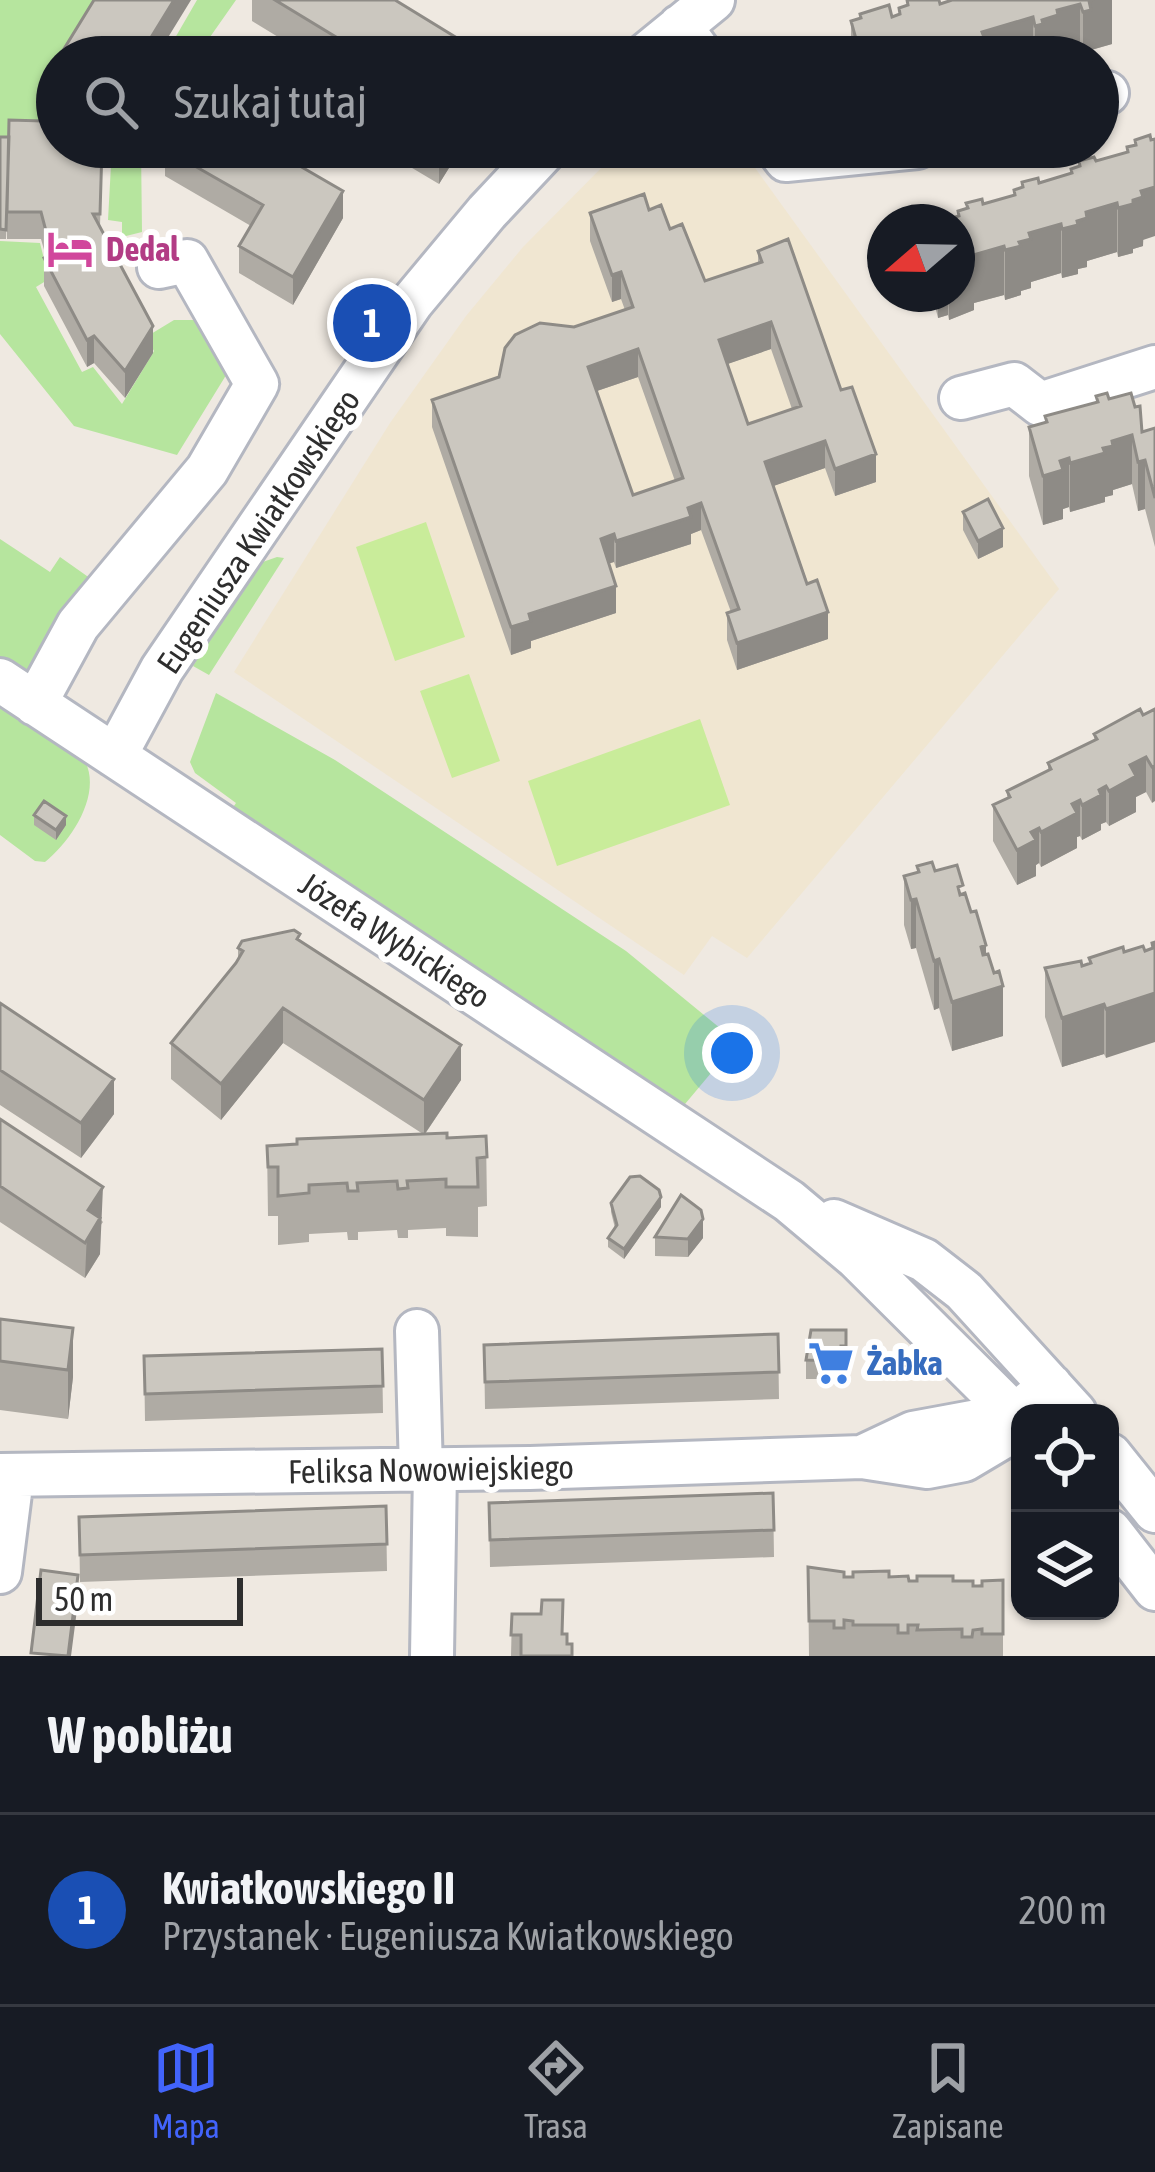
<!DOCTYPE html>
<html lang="pl">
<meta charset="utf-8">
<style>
body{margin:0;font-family:"Asap Condensed",sans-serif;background:#242831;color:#f1f3f6}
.controls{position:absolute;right:36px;bottom:36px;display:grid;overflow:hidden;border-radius:24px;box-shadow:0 3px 9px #0004}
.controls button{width:108px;height:108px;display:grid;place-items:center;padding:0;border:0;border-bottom:3px solid #363941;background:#171b24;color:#f1f3f6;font:60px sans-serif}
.compass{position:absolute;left:867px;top:204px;width:108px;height:108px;border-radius:50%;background:#171b24;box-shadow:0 3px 9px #0004;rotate:250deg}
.scale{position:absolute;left:36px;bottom:30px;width:207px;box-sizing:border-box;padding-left:12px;border:6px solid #2e2e2e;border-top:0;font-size:33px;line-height:42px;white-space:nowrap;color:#2e2e2e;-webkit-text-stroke:9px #fff;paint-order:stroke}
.you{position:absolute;left:732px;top:1053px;width:42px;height:42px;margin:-30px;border:9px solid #fff;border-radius:50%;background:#1a73e8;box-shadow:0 0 0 18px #1a73e833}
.badge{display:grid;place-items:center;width:78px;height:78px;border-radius:50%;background:#4264fb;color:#fff;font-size:39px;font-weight:700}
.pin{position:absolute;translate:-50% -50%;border:6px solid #fff;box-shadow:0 3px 12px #0006}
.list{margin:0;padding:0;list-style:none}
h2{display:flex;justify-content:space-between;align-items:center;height:156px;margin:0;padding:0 48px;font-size:51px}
h2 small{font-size:39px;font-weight:400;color:#9ea1a6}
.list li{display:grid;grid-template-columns:78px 1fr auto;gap:36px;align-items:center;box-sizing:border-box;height:192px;padding:0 48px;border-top:3px solid #363941}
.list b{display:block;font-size:45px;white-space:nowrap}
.list p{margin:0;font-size:39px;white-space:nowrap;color:#9ea1a6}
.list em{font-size:39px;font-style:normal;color:#9ea1a6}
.icon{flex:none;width:66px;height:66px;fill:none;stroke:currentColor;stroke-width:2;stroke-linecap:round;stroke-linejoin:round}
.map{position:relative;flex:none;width:1155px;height:1656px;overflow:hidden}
.search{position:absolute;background:#171b24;box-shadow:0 3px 9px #0004;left:36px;right:36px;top:36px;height:132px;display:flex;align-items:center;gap:30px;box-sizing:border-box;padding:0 42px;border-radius:66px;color:#9ea1a6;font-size:45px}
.sheet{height:348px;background:#171b24}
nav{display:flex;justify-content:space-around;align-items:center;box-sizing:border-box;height:168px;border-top:3px solid #363941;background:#171b24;font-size:33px;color:#9ea1a6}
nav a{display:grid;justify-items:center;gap:6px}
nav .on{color:#4264fb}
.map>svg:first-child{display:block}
.education{fill:#f0e6d1}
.green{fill:#b6e59e}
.pitch{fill:#c9ec9a}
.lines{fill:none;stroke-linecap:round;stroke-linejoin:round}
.minor-casing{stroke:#b4b7c1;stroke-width:48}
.minor{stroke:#fff;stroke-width:42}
.wall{fill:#afaba4;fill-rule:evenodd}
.shaded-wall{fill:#8e8b86}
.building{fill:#cbc7bf;stroke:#8e8b86;stroke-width:3;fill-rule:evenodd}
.labels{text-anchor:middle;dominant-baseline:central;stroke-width:12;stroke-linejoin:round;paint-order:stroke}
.hotel-label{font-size:33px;font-weight:bold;fill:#b23c85;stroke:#fff;text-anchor:start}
.street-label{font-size:33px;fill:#2e2e2e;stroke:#fff}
.shop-label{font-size:33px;font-weight:bold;fill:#366cbe;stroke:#fff;text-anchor:start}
</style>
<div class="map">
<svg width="1155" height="1656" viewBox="0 0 1155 1656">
<rect width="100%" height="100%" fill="#efe9e1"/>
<path class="education" d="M622,147H740L1059,589L747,958L712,936L684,975L234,672L390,423L466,316L523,247Z"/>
<path class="green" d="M0,0H98L64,57H57V68L36,102L50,112L46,143H0Z
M197,0H236L196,57H164Z
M112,147H141L142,232L122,237V222L108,220Z
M0,241L40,243L49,279L36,287L82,372L93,367L122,404L154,351L146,337L174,320H199L228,372L177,455L74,426L0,334Z
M0,539L50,572L60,557L94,581L27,678L0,662Z
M277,557L284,558L209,675L193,666L257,564Z
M216,693L335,760L626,951L737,1042L680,1110L229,813L236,803L195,773L190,762Z
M0,698C22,713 63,733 79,752C108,786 73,840 45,862L35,861L0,835Z"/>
<path class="pitch" d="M426,522L465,637L395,661L356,547Z
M469,674L500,761L452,778L420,691Z
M700,719L730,805L557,866L528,781Z"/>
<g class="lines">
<g class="minor-casing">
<path id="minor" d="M680,26L703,57
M643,57L713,0
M1098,95L1107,93
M776,147L786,160L917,147
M961,398L1014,384L1040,404L1155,367
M0,680L789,1201L857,1258L1020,1420
M35,704L78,625L207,470L257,384L187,261L159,267
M115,756L162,669L412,302L487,212L548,147
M834,1221L924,1260L964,1291L1075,1413
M417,1331L421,1470
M1110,1455L1155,1511
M862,1457L913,1433L1016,1414
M0,1475L530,1468L862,1457L927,1467L964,1460L1001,1438L1016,1414L1051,1386
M1110,1531L1155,1589
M0,1572L12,1477
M432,1656L435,1470"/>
</g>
<use href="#minor" class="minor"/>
</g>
<path class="wall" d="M252,0H395L488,57H311L252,21Z
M907,0L940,4L1112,0V44L1091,50V57H1082L1080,53L1066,57H851V21L860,19V14L892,17L899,15V8L907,5Z
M57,61L102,147L100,227L153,353L125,398L94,363L87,367L44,286V258L46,257L41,239H7V213L6,239H0V137H9L43,121L48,102V75Z
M1150,135L1143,246L1133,249V253L1118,257L1117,252L1087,261V267L1078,269V274L1062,278L1061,273L1031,282V288L1021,291V295L1005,300L1004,295L974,303V310L949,320L948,315L938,318L932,294H957L958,211L966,209V203L983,204L1014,195V190L1022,188V182L1039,183L1071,174V169L1079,166V161H1096L1127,152V147L1135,145V140Z
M392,147H462L439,184L392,156Z
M165,149L343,218L293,305L239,273V246L251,226L165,176Z
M649,210L670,229L705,281L758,264V251L841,390L876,482L835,496L825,468L773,486L828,639L737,670L727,640V613L731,612L701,530L691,534V544L616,568L614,562L609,563L616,613L531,641V648L511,655L432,427V400L499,377L574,327L625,310L621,299L612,302L590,241V213ZM771,349L792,409L748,424L727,364ZM638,377L675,481L633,495L597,391Z
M1096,396L1109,399L1142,432L1155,428V547L1145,509L1138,511L1132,484L1113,490V495L1105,497V502L1070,512L1069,507L1063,509V519L1043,525L1029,476V427L1045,423V416L1096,403Z
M963,512L1003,547L978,559L963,530Z
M1155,709L1152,803L1146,792L1136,797V812L1109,826L1106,822L1101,824V830L1082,840L1080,836L1077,837V848L1041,867L1039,863L1036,865V876L1017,885L993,841V805L1007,798V791L1048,771V763L1094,741V734Z
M34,815L66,825L56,840L34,825Z
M917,866L935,871L963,894L986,955L1003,1036L952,1051L939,1008L934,1010L916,948L911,949L904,925V876L917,872Z
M300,941L461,1080L425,1134L447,1138L486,1136L487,1206L478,1207V1237L446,1236V1228L408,1230V1238H398L397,1230L358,1232V1240H348L347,1232L309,1234V1242L278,1245V1216H268L267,1146L423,1134L283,1043L221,1120L171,1079V1043L238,960V948Z
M1155,942L1106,1058L1104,1054L1062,1067L1045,1017V968L1082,966L1089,964V958L1145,951L1152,948V943Z
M0,1003L114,1114L81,1158L0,1105Z
M0,1119L103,1222L100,1226V1254L85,1278L0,1222Z
M611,1203L661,1207L624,1259L608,1247V1238L615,1228L611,1212Z
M655,1237L703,1238L688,1257L655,1256Z
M0,1319L73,1328V1377L68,1419L0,1410Z
M846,1330V1365H841V1379H806V1360Z
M778,1334L779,1399L485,1409L484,1345Z
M382,1349L383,1413L145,1421L144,1356Z
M773,1493L774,1557L490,1567L489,1503Z
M386,1506L387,1571L80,1582L79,1517Z
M808,1567L844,1577H889L909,1581H953L973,1586L1003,1580V1656H809Z
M512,1614L563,1634L572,1656H511Z"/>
<path class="shaded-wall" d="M174,0H191L156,57H139Z
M1094,0H1112V44L1091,50V57H1083V12L1089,1Z
M1080,4V53L1066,57H1035V26L1057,10Z
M1033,17V57H977V42L982,32Z
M976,39V57H939V53Z
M936,45V57H912V52Z
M440,147H462L439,184V149Z
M1155,187V236L1143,240V246L1133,249V253L1118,257V208L1141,191Z
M343,191V218L293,305V277Z
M1117,203V252L1087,261V267L1078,269V274L1062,278V229L1077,221L1086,212Z
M1061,224V273L1031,282V288L1021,291V295L1005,300V250L1019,242L1029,233Z
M1004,246V295L974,303V310L949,320V294H957V268L973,255Z
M621,272V299L612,302V275Z
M938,294H948V315L938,318Z
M771,322V349L719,367V340Z
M153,326V353L125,398V371Z
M94,336V363L87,367V340Z
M638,349V377L588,394V367Z
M1132,435V484L1113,490V495L1105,497V502L1070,512V463L1103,448L1112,441Z
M825,441V468L765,489V462Z
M876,454V482L835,496V469Z
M1069,458V507L1063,509V519L1043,525V476L1060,461Z
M1145,460V509L1138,511V462Z
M701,503V530L691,534V544L616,568V541Z
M1003,528V547L978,559V541Z
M614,534V562L601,566V539Z
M616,586V613L531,641V648L511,655V627L529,614Z
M828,612V639L737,670V643Z
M1146,757V792L1136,797V812L1109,826V791L1130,765Z
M1155,766V801L1152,803V767Z
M1106,786V822L1101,824V830L1082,840V805Z
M1080,800V836L1077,837V848L1041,867V832L1072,804Z
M66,816V825L56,840V830Z
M1039,828V863L1036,865V876L1017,885V850L1031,832Z
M916,899V948L911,949V900Z
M986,945V992L1003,986V1036L952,1051V1002L981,947Z
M939,959V1008L934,1010V961Z
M1155,993V1042L1106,1058V1009Z
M1104,1004V1054L1062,1067V1018Z
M283,1008V1043L221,1120V1084Z
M461,1045V1080L424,1135V1100Z
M114,1079V1114L81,1158V1123Z
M103,1187L100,1254L85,1278L88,1210Z
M661,1197V1207L624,1259V1249Z
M703,1219V1238L688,1257V1239Z
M73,1328V1377L68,1419V1370Z
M78,1575V1602L71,1656H68Z"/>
<path class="building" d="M94,0H174L139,57H59Z
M275,0H395L488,57H369Z
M907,0H939L940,4L952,0H1094L1089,1L1091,10L1083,12L1080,4L1057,10L1058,15L1042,20L1043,24L1035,26L1033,17L982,32L985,40L977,42L976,39L939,53L936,45L912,52L914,56L912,57H861L851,21L861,18L860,14L889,5L892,17L900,14L899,8L908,5Z
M57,61V147H102L100,214H93L153,326L125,371L94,336L87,340L44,258L52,254L41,212H7L9,120L43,121L56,80L48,75Z
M1150,135L1151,140L1155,139V187L1141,191L1143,197L1133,200V204L1118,208L1117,203L1086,212L1087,218L1077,221L1078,225L1062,229L1061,224L1029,233L1031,239L1019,242L1021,246L1005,250L1004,246L973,255L974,261L957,268V222H937L959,216L958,211L968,208L966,203L982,199L983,204L1015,195L1014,190L1023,187L1022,182L1038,178L1039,183L1072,173L1071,169L1080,166L1079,161L1094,157L1096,161L1128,152L1127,147L1136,145L1135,140Z
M0,137H9L6,230L0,229Z
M166,147H267L343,191L293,277L239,246L263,205L165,149Z
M644,194L649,210L661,205L670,229L682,224L705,281L762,262L758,251L788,239L841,390L852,387L876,454L835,469L825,441L765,462L807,584L817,580L828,612L737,643L727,613L739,609L701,503L688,508L691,517L616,541L614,534L601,539L616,586L529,614L531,621L511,627L432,400L499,377L505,348L515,335L540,323L574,327L633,307L621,272L612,275L590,213ZM771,322L801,406L748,424L719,340ZM638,349L683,478L633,495L588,367Z
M1107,393L1109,399L1131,393L1135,407L1140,406L1142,432L1155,428V498L1145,460L1138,462L1132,435L1112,441L1113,446L1103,448L1105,453L1070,463L1069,458L1060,461L1063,470L1043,476L1029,427L1047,422L1045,416L1098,402L1096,396Z
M988,499L1003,528L978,541L963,512Z
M1140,709L1143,715L1155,709V766L1152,767L1146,757L1130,765L1136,776L1109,791L1106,786L1099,790L1101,795L1082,805L1080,800L1072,804L1077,813L1041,832L1039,828L1031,832L1036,840L1017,850L993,805L1010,797L1007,791L1051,769L1048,763L1097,739L1094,734Z
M44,801L66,816L56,830L34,815Z
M932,862L935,871L957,865L963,885L958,887L960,895L965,893L971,912L976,911L986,945L981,947L983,955L988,954L994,973L999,971L1003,986L952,1002L939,959L934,961L916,899L911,900L904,876L919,872L917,866Z
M294,930L300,934L297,939L461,1045L424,1100L283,1008L221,1084L171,1043L236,963L243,951L238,948L242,941Z
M1155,942V993L1106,1009L1104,1004L1062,1018L1045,968L1081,961L1082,966L1091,963L1089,958L1123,947L1124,952L1143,946L1145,951L1153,948L1152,943Z
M0,1003L114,1079L81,1123L0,1070Z
M0,1119L103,1187L88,1210L100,1218L85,1243L0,1186Z
M447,1133V1138L486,1136L487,1157L477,1158L478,1187H446V1179L407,1181L408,1188L398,1189L397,1181L357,1183L358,1191H348L347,1183L309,1185V1193L278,1196V1167H268L267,1146L297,1144V1139Z
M640,1176L659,1190L661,1197L624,1249L608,1238L617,1225L611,1203L630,1177Z
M681,1195L701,1210L703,1219L688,1239L655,1237Z
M0,1319L73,1328L68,1370L0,1361Z
M811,1330H846V1346H841V1361L806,1360Z
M778,1334L779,1372L485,1382L484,1345Z
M382,1349L383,1386L145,1394L144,1356Z
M773,1493L774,1530L490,1540L489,1503Z
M386,1506L387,1544L80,1555L79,1517Z
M808,1567L844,1572V1577H853V1572L889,1571V1577L908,1576L909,1581H917V1576H953V1581H973V1586H982V1581L1003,1580V1634H982V1629L973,1630L972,1637H962V1629L917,1630L918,1625H908V1633H898V1625H853V1621L844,1620V1628H834V1621H809Z
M41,1570L78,1575L68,1656L31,1653Z
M542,1600H563L562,1634H567V1644H572V1656H521V1635H511L512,1614H541Z"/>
<defs>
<g id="hotel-bare" transform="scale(3.6)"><path d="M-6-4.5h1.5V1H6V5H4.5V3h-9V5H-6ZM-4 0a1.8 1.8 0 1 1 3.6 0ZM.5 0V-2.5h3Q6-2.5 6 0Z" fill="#d1479c" stroke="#fff" stroke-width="2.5" paint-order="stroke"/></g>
<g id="supermarket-bare" transform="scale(3.6)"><path d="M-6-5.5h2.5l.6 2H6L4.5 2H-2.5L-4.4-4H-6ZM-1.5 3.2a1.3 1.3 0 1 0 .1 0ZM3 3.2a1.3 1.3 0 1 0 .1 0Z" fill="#3f7fe0" stroke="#fff" stroke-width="2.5" paint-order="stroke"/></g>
</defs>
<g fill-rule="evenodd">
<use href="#hotel-bare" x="70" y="249"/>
<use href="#supermarket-bare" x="831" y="1363"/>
</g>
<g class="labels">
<g class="hotel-label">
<text x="106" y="249">Dedal</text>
</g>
<g class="street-label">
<text transform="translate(258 531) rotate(-56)">Eugeniusza Kwiatkowskiego</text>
<text transform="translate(395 940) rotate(33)">Józefa Wybickiego</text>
<text transform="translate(431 1469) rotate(-1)">Feliksa Nowowiejskiego</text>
</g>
<g class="shop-label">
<text x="867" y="1363">Żabka</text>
</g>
</g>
</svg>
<div class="controls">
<button><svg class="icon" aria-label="locate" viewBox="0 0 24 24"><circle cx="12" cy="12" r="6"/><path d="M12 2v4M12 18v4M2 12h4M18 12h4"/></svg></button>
<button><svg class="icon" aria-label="layers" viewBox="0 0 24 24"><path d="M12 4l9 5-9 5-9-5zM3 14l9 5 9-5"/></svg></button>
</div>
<svg class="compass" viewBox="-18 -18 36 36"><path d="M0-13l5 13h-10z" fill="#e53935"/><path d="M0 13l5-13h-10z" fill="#9ea1a6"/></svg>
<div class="scale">50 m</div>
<div class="you"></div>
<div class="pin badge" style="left:372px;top:323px;background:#1a4fb4">1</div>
<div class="search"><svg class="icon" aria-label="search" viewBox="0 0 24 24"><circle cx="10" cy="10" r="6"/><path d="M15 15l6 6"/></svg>Szukaj tutaj</div>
</div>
<section class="sheet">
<h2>W pobliżu<small></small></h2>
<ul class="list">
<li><span class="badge" style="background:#1a4fb4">1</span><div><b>Kwiatkowskiego II</b><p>Przystanek · Eugeniusza Kwiatkowskiego</p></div><em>200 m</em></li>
</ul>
</section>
<nav>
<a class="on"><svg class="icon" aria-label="map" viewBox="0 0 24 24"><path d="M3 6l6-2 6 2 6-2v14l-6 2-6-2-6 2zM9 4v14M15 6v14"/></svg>Mapa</a>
<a><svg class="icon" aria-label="directions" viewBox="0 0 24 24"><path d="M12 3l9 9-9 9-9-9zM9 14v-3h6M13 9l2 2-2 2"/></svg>Trasa</a>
<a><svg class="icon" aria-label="saved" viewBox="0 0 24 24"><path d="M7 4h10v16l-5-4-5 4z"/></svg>Zapisane</a>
</nav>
